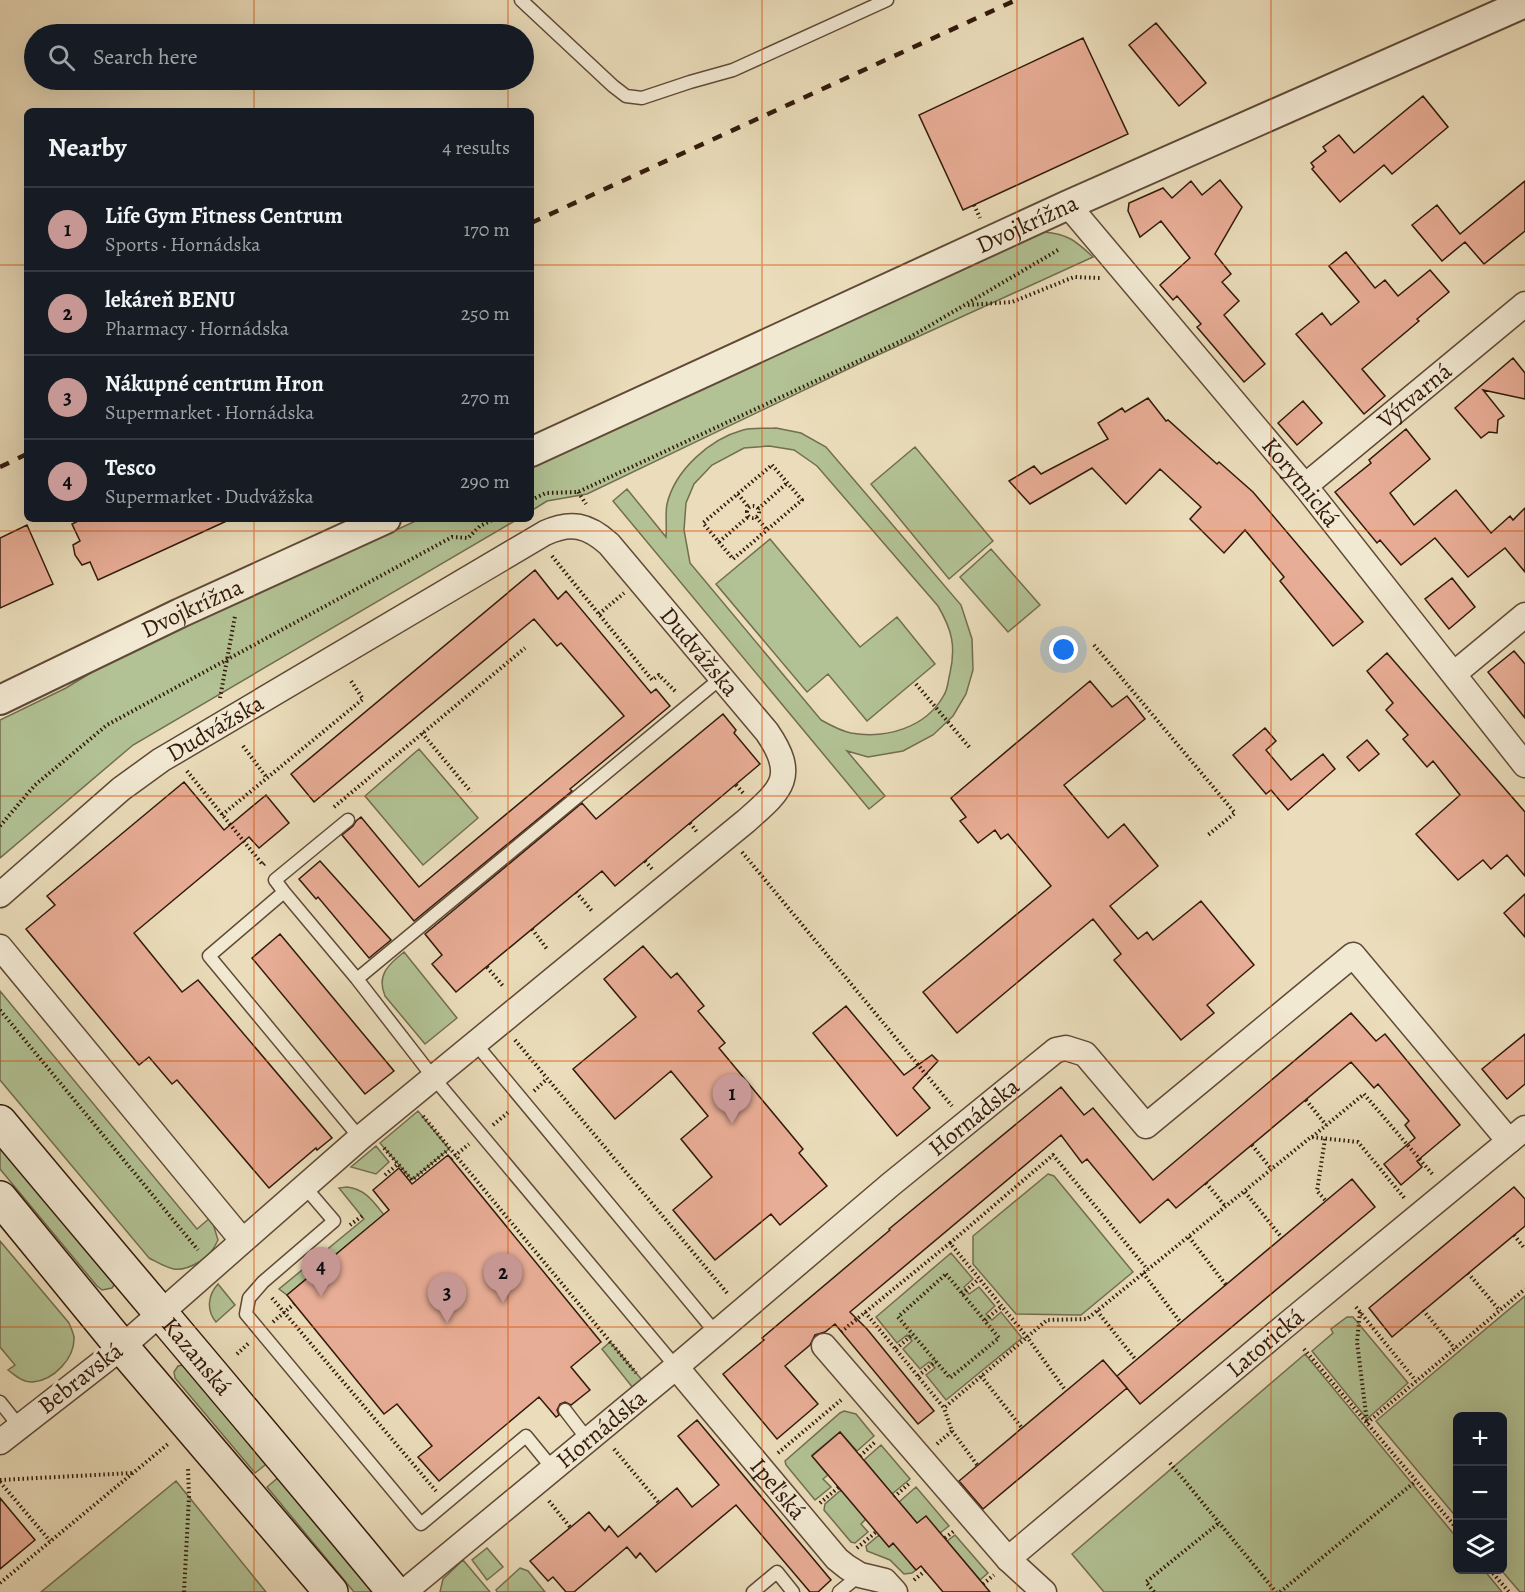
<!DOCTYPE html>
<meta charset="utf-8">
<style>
body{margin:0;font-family:Alegreya,serif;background:#20242c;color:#f1f3f6}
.controls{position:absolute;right:18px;bottom:18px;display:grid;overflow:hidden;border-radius:9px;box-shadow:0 6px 24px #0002}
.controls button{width:54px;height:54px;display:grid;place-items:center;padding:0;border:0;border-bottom:2px solid #363941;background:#171b24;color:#f1f3f6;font:30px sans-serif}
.you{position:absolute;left:1064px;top:650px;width:21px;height:21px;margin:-15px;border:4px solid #fff;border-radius:50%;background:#1a73e8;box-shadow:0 0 0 9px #1a73e833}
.badge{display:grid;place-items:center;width:39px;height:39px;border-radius:50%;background:#c59692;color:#111;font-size:20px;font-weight:700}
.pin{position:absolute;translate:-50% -50px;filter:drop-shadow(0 2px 3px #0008)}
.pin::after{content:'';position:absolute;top:32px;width:21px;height:18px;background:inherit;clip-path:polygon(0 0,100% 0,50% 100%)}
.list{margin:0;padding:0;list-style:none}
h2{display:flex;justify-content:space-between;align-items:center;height:78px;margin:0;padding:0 24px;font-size:26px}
h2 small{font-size:20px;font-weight:400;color:#9ea1a6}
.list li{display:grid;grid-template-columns:39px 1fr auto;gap:18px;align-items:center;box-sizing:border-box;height:84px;padding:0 24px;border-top:2px solid #363941}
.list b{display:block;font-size:22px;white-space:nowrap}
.list p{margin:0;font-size:20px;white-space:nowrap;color:#9ea1a6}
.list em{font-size:20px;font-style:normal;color:#9ea1a6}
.icon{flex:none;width:33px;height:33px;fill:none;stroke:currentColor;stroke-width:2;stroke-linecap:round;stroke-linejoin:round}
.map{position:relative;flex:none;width:1525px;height:1592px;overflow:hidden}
.search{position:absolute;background:#171b24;box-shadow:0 6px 24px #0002;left:24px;top:24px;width:510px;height:66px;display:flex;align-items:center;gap:15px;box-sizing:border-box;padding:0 21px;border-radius:33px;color:#9ea1a6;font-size:22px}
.panel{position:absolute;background:#171b24;box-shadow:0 6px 24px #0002;left:24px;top:108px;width:510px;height:414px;border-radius:9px}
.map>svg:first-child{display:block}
.green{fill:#b2c294;stroke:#726e50;stroke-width:1.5;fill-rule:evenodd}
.building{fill:#e8ad96;stroke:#32190b;stroke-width:1.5}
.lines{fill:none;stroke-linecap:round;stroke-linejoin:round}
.service-casing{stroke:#604a37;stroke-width:15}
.minor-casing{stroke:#604a37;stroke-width:27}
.tertiary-casing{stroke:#604a37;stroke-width:32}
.secondary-casing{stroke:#32190b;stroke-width:36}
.path{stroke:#32190b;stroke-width:4;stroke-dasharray:1.5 3;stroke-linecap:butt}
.service{stroke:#f2e9d3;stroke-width:12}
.minor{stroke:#f2e9d3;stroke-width:24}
.tertiary{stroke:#f2e9d3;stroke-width:28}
.secondary{stroke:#f2e9d3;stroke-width:33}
.rail{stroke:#32190b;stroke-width:4.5;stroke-dasharray:10 10;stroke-linecap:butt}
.grid{fill:none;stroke:#d6530c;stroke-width:1.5;stroke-opacity:0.55}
.labels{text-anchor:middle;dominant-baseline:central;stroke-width:6;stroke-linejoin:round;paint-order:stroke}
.street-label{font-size:24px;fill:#32190b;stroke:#f2e9d3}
</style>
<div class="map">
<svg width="1525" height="1592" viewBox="0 0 1525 1592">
<rect width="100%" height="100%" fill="#ebddbb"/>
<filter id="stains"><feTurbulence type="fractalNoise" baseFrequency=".00333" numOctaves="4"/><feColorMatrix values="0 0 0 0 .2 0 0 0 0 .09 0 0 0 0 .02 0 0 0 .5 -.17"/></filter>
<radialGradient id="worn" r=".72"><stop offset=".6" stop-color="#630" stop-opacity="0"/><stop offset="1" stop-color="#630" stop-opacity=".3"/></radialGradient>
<path class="green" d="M1044,232C1068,234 1076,241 1093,257L869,359L587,494L547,501L531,511V468L942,276Z
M776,428L801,433L826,447L961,605L972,639L973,670L966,694L953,716L933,735L903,751L868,757L847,751L885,796L869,809L613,501L627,489L666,537C667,526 665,514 667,504C675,470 710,439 743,430C753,427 766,429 776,428ZM769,446L794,450L817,466L938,606C952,630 956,646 950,673C948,680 948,689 944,695C926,728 886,739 851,733C841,731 830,725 821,720L690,563L684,530L686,503L694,484L712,465L744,448Z
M915,447L993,541L949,579L871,484Z
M420,519H518L133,745L0,858V720L66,688L110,661Z
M770,539L860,647L897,617L935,664L867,721L828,674L807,692L716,584Z
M991,549L1040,605L1008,632L960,577Z
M419,749L478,818L423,865L365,796Z
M404,952L457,1018L425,1044L385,996C376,975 389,964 404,952Z
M0,991L197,1229L211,1217L218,1240C213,1251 209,1255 199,1262C177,1275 170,1269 149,1258L0,1080Z
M418,1111L449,1149L412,1180L380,1143Z
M0,1141L112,1278L114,1285L112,1288L102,1290L97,1286L0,1169Z
M376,1146L389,1162L376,1174L351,1167Z
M1048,1174L1054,1176L1133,1272L1081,1315L1016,1314L973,1264V1236Z
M347,1187C365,1189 373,1201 384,1215L287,1295L279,1289L364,1219L339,1188Z
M0,1241L69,1323C71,1328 73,1332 74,1337C75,1358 54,1380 33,1382C23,1383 15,1375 8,1370L15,1365L0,1347Z
M951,1253L973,1279L964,1287L969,1294L979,1287L995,1306L986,1314L992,1320L1001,1312L1022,1338L946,1400L926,1375L935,1368L929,1362L920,1369L903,1349L912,1341L907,1335L897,1343L876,1317Z
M218,1284L235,1305L216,1322C206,1310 208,1295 218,1284Z
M1525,1296V1592H1520L1501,1570L1502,1416H1458L1457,1518L1376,1421Z
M1347,1317H1353L1408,1383L1367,1419L1312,1351L1333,1333L1331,1329Z
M610,1342L642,1380L633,1388L602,1349Z
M1305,1354L1457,1538L1458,1570H1484L1502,1592H1104L1072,1554Z
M183,1365H187L269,1462L255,1473L175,1378L174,1372L178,1366Z
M844,1411L856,1414L874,1436L857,1451L840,1432L812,1455L828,1475L823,1479L831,1487L815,1500L786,1465L785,1461L840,1413Z
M881,1445L910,1479L892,1494L864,1460Z
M280,1476L377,1592H354L267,1487Z
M176,1481L266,1592H41Z
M916,1487L949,1526L940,1533L917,1523L899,1502Z
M841,1490L866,1519L861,1524L868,1532L855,1543L851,1542L824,1510L825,1504Z
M879,1535L889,1547L899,1539L910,1563L916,1570L912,1573L904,1574L890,1560L867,1551L866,1546Z
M955,1535L988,1573L980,1580L947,1541Z
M487,1548L503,1567L487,1580L472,1560Z
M463,1560L490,1592H440L443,1579Z
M520,1568L528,1571L545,1592H497L496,1590Z"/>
<path class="building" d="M1156,23L1206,83L1179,106L1129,45Z
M1083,38L1128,134L963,210L919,115Z
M1423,96L1448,127L1392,174L1384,165L1340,202L1312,169L1314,167L1311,163L1326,151L1323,147L1339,135L1354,153Z
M1220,180L1242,207L1215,254L1231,274L1222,282L1239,301L1224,315L1265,364L1244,382L1197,327L1201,324L1177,296L1173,300L1160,285L1190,258L1161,221L1140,237L1128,211L1129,203L1163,188L1172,198L1191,181L1202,195Z
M1525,181V231L1484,264L1465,242L1442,261L1412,225L1437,205L1460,234Z
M1346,252L1375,288L1385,280L1398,296L1430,270L1449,292L1417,319L1419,321L1362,369L1385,396L1364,414L1296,334L1322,313L1331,325L1359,302L1329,266Z
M1513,358L1525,373V399L1483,390L1504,416L1498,420L1497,433L1489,432L1481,438L1455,408Z
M1148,398L1166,421L1168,420L1217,464L1219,462L1253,492L1363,622L1333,646L1280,581L1284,577L1245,530L1224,553L1190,519L1201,507L1160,469L1126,504L1092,468L1030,504L1009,481L1034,466L1041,474L1108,439L1098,423L1122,408L1125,412Z
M1303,401L1322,423L1297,445L1278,423Z
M1406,429L1430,459L1390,493L1414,525L1456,490L1491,533L1510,516L1513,520L1525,508V572L1505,548L1468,577L1435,538L1401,565L1380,540L1377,543L1335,492L1371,463L1369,460Z
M82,519H231L98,580L90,562L82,565L75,555L73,545L80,541L72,524Z
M27,525L53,584L0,608V538Z
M535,570L558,599L566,591L651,693L656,689L670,706L570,789L572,791L414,921L342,835L353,826L356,821L361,817L419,887L624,716L561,643L557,646L534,619L314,802L291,774Z
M1452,578L1475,607L1449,629L1425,599Z
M1514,651L1525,664V718L1488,672Z
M1387,653L1525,812V876L1507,855L1491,869L1483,860L1458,880L1416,834L1460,795L1433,761L1427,767L1403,739L1408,735L1386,710L1393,703L1367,671Z
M1090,681L1112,707L1127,696L1145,719L1064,785L1108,838L1124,824L1158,866L1110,906L1138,939L1147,932L1153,940L1201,901L1254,965L1207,1005L1214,1013L1181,1040L1114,960L1121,954L1093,919L957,1033L923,992L1051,886L1008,834L1001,839L995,830L978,843L960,821L966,817L951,798Z
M723,714L736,730L734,733L760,764L615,886L602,871L456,992L432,964L442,955L425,934L582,803L596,819Z
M1265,728L1276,741L1266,750L1291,780L1323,754L1335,769L1288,810L1271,790L1266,794L1233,755Z
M1367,740L1379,754L1359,771L1347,757Z
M184,782L224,830L266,795L289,823L259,848L249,837L134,933L182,992L198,980L332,1138L317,1150L316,1148L269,1188L177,1080L172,1084L149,1057L139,1065L26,929L55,905L47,896Z
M320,861L391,940L369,958L318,897L316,899L299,879Z
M1525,894V937L1504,913Z
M280,934L394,1071L365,1094L252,958Z
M643,946L671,978L677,973L704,1006L698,1011L725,1043L719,1048L803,1149L799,1153L827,1186L780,1225L771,1214L715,1260L673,1210L712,1177L681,1139L708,1116L671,1071L615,1119L573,1069L636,1017L604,979Z
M846,1006L904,1075L932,1055L938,1061L913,1088L930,1108L897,1136L813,1033Z
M1351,1013L1376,1041L1385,1034L1460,1125L1417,1161L1422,1167L1401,1185L1384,1164L1415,1138L1405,1125L1409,1121L1378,1084L1374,1088L1351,1062L1176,1208L1168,1199L1140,1223L1087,1159L1082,1163L1061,1135L850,1312L867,1329L934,1411L918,1424L835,1324L825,1332L815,1335L810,1345L785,1366L818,1404L777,1439L723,1374L764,1340L762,1338L890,1230L889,1229L1061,1087L1084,1115L1093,1108L1153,1180Z
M1525,1034V1084L1507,1099L1482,1069Z
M448,1155L601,1342L571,1367L590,1390L571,1405L565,1402L560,1404L557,1410L559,1415L556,1417L539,1397L439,1481L418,1457L432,1446L397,1404L384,1414L287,1295L389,1210L373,1190L399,1168L412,1184Z
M1352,1179L1375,1207L1140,1404L1117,1376Z
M1514,1187L1525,1199V1226L1392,1337L1369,1308Z
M1103,1360L1127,1388L983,1509L959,1481Z
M697,1420L831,1580L818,1592H810L736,1505L656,1572L640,1553L636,1558L627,1547L574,1592H566L553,1577L548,1581L530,1561L589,1512L605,1531L609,1526L618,1537L677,1488L692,1507L719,1485L678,1436Z
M840,1432L917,1523L926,1516L990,1592H943L921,1566L916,1570L893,1543L889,1547L812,1456Z
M0,1498L35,1540L0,1569Z"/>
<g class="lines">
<g class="service-casing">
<path id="service" d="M521,0L613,86L626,96L642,98L690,82L733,70L887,0
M348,820L275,880L284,892L209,956L360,1138
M284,892L357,979L433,1077L676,1367
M357,979L721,678
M475,1043L716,1333
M304,1186L334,1221L263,1282L249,1298L246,1314L421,1524L526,1436L553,1469
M0,1402L19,1426
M565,1410L588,1440
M753,1592L777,1572L793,1592
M839,1592L860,1575"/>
</g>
<g class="minor-casing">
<g id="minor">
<path id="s1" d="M1068,205L1305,486L1525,765"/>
<path id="s2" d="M1305,486L1525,304"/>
<path d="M1455,673L1525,615"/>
<path id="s3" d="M0,895L121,789L161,760L545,533C571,521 588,525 609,544L767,732C798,777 781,790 746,821L360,1138L122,1347L0,1442"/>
<path d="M0,947L242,1240"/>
<path d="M824,1346L1008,1559L1044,1592"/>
<path id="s4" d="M676,1367L837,1559L847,1567L860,1575L885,1581L895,1592"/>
<path id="s5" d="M1008,1559L1285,1326L1525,1128"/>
<path id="s6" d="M404,1592L676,1367L890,1185L1056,1050L1066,1048L1085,1054L1146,1126L1353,955L1509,1141"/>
</g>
</g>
<g class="tertiary-casing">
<g id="tertiary">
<path id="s7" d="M531,452L1068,205L1525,3"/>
<path id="s8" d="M0,700L180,613L386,519"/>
</g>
</g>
<g class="secondary-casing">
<g id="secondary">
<path id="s9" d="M0,1122C131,1279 264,1434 394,1592"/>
<path d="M0,1198L122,1347L331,1592"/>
</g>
</g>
<path class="path" d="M974,205L980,218
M968,305L1012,302L1074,277L1100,278
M772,465L802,500L733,559L703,523Z
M578,492L586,504
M738,494L749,508
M531,500L546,493L578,492L912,336L1058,250
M747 512a6 6 0 1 1 12 0a6 6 0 1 1-12 0Z
M758,509L787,483
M756,517L767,530
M719,542L749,516
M552,556L652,680L659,675L677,693
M599,614L624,593
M1094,645L1235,813L1208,835
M916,684L970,748
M220,698L235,616
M422,733L471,792
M243,746L267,778
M187,771L263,865L265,863
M736,785L744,794
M334,807L525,648
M222,815L363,699L351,681
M690,823L697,832
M0,826L35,785L107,725L452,537L468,538L480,526L494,519
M742,852L952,1106
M645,861L652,869
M576,892L592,911
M532,929L547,949
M487,967L503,986
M0,1010L198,1250
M515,1040L728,1294
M534,1091L547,1079
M1306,1100L1326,1125
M423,1116L636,1373
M493,1125L510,1111
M1312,1137L1364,1094L1434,1176
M1325,1139L1317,1191L1326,1201
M1252,1145L1272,1170
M384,1148L412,1180L449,1149
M451,1159L469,1144
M385,1175L398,1164
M1206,1183L1226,1207
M1245,1192L1282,1238
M350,1225L362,1216
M1514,1235L1525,1249
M1189,1237L1226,1285
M950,1243L1053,1155L1148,1270
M1143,1273L1181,1323
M1468,1273L1500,1311
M946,1274L999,1338L950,1378L898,1317Z
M962,1294L979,1279
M272,1298L436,1491
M1356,1307L1416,1381
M1423,1310L1455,1349
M1097,1311L1136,1360
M865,1312L944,1408L1047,1320L1087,1319L1311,1137L1358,1142L1406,1200
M1360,1312L1357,1342L1367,1422
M985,1320L1002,1306
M273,1322L294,1304
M841,1332L950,1243L1027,1337L1066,1391
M896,1349L913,1334
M1304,1349L1458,1530
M237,1354L250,1342
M918,1376L936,1361
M981,1376L1022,1428
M1367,1423L1525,1289
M952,1431L978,1466
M937,1444L952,1431L944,1408
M614,1449L659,1503
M778,1453L841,1400
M860,1456L876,1441
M1170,1463L1276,1592
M0,1480L132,1473
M0,1482L50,1541
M894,1497L911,1482
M549,1501L570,1527
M820,1503L839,1487
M945,1538L954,1531
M857,1548L876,1532
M1490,1570L1509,1592
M914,1580L925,1571
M0,1583L168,1444
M983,1584L994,1575
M184,1592L189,1497L188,1468
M1154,1592L1146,1582L1219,1523
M1280,1592L1416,1481"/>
<use href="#service" class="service"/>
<use href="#minor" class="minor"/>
<use href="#tertiary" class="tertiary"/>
<use href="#secondary" class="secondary"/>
<path class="rail" d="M531,223L1016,0
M0,467L27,454"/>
</g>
<path class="grid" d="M254,0V34M508,0V34M762,0V1592M1017,0V1592M1271,0V1592M254,80V111M508,80V111M0,265H27M531,265H1525M254,519V1592M508,519V1592M0,531H1525M0,796H1525M0,1061H1525M0,1327H1525"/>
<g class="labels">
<g class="street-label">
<text stroke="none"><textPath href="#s7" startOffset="546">Dvojkrížna</textPath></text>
<text stroke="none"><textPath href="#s2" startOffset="142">Výtvarná</textPath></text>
<text stroke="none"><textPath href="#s1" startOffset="362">Korytnická</textPath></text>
<text stroke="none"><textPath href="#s8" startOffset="213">Dvojkrížna</textPath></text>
<text stroke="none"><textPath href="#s3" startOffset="867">Dudvážska</textPath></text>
<text stroke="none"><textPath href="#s3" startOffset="273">Dudvážska</textPath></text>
<text stroke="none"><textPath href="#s6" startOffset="742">Hornádska</textPath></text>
<text stroke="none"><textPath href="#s5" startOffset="336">Latorická</textPath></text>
<text stroke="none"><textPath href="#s9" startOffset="306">Kazanská</textPath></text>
<text transform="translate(80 1378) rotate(-38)">Bebravská</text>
<text stroke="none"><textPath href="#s6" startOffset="256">Hornádska</textPath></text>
<text stroke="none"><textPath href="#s4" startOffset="159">Ipeľská</textPath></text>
</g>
</g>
<rect width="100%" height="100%" filter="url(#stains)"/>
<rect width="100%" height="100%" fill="url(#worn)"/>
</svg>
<div class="controls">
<button>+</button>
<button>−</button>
<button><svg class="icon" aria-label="layers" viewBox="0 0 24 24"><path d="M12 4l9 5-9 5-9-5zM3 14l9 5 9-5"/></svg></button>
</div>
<div class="you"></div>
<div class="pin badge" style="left:732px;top:1124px">1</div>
<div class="pin badge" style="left:503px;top:1303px">2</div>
<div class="pin badge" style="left:447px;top:1323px">3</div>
<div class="pin badge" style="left:321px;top:1297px">4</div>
<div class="search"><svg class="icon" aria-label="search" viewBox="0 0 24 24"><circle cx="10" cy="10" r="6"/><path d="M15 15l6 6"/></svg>Search here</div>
<section class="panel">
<h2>Nearby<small>4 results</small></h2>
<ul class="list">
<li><span class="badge">1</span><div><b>Life Gym Fitness Centrum</b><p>Sports · Hornádska</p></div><em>170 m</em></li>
<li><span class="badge">2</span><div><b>lekáreň BENU</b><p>Pharmacy · Hornádska</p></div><em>250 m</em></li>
<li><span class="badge">3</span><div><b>Nákupné centrum Hron</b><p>Supermarket · Hornádska</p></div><em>270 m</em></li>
<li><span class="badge">4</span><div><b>Tesco</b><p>Supermarket · Dudvážska</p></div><em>290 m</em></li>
</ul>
</section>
</div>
